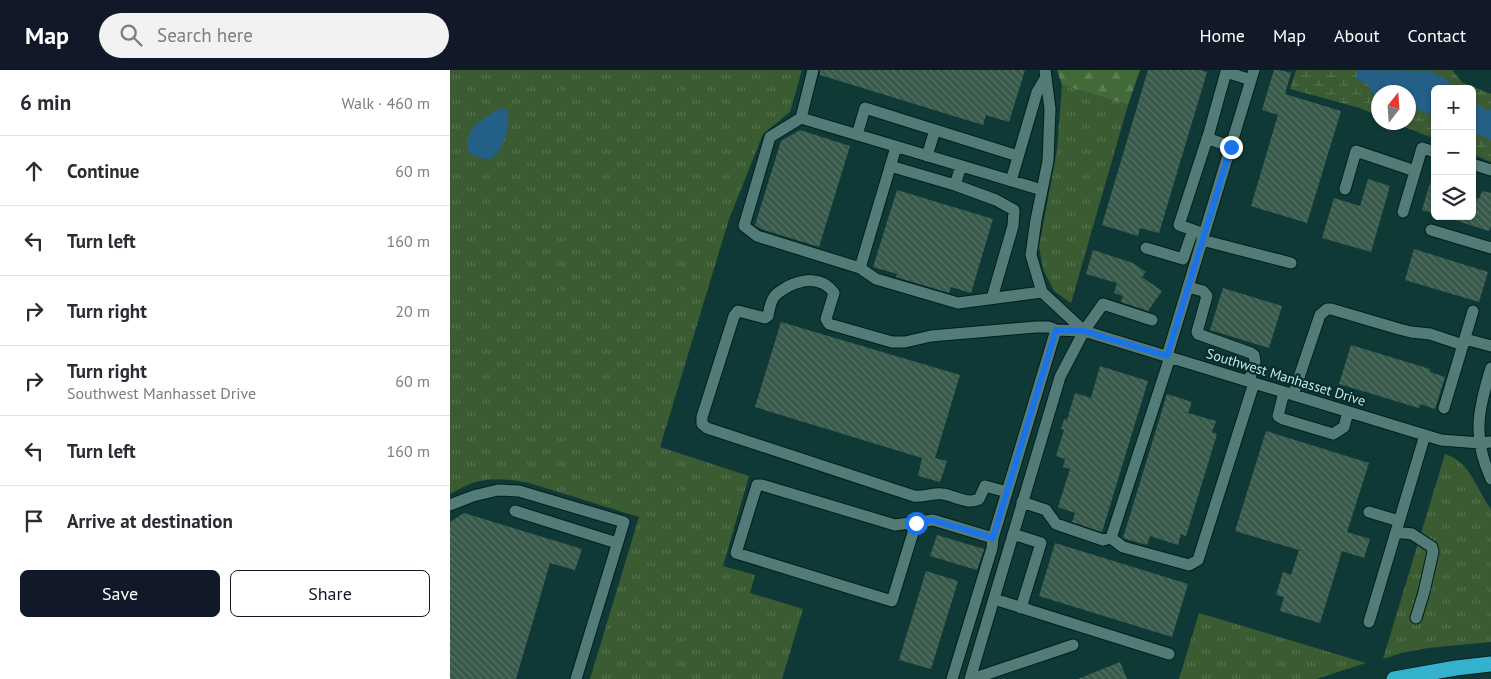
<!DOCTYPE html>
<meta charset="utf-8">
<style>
body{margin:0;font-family:"PT Sans",sans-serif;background:#f2f2f3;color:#2b2b33}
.controls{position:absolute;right:15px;top:15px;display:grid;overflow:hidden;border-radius:8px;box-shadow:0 1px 4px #0004}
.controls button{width:45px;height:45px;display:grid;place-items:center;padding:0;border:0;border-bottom:1px solid #e1e1e2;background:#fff;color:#2b2b33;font:25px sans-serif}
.compass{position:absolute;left:921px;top:15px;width:45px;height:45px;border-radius:50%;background:#fff;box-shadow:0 1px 4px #0004;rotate:17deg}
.stop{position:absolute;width:15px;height:15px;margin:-11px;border:4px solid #1a73e8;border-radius:50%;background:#fff}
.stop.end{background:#1a73e8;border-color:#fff;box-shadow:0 1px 5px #0008}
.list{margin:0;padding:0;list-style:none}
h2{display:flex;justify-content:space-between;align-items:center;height:65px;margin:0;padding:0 20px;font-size:21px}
h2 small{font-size:16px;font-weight:400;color:#7c7c81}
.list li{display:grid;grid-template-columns:32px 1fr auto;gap:15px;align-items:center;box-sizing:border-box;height:70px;padding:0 20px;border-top:1px solid #e1e1e2}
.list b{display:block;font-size:19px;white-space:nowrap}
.list p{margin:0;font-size:16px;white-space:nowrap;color:#7c7c81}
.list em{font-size:16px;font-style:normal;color:#7c7c81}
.actions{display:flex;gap:10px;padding:15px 20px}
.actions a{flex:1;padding:11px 0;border:1px solid #111827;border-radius:8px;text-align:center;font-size:18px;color:#111827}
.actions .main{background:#111827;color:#fff}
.icon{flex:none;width:28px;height:28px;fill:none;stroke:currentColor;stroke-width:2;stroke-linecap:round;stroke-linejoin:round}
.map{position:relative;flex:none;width:1041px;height:609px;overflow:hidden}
header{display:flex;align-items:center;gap:30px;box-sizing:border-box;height:70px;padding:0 25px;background:#111827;color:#fff}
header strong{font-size:24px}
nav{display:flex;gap:28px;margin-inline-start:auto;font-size:18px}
.search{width:350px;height:45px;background:#f2f2f3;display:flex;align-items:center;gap:12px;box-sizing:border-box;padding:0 18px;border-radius:28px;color:#7c7c81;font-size:19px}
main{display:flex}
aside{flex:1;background:#fff}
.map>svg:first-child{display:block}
.grass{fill:url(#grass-tufts)}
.forest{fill:url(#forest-firs)}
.wetland{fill:url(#wetland-marsh)}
.water{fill:#245f87}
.building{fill:url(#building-back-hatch)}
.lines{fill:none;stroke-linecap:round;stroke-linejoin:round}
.minor-casing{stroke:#011e1d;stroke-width:13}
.highway-casing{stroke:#011e1d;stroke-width:17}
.minor{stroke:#537c79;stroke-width:11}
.highway{stroke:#34b1cd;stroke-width:15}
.route{stroke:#1a73e8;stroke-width:6}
.labels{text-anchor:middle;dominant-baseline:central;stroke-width:4.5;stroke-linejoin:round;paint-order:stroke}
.street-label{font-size:14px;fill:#d0e6e4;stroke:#032e2d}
</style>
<header>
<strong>Map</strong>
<div class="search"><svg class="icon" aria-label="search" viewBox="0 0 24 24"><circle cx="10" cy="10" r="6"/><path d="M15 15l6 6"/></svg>Search here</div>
<nav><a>Home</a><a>Map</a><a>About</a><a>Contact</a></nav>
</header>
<main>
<aside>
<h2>6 min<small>Walk · 460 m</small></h2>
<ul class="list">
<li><svg class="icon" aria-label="ahead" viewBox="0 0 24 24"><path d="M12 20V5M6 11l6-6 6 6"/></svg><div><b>Continue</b></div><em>60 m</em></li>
<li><svg class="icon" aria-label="left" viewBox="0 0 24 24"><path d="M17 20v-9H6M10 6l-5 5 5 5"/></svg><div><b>Turn left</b></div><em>160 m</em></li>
<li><svg class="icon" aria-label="right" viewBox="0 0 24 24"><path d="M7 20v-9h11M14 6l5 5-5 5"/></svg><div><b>Turn right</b></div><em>20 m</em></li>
<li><svg class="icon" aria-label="right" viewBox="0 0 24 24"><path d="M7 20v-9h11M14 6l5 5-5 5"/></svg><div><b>Turn right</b><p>Southwest Manhasset Drive</p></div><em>60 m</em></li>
<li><svg class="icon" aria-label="left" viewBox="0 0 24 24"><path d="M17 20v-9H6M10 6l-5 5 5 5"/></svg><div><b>Turn left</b></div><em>160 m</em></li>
<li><svg class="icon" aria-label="arrive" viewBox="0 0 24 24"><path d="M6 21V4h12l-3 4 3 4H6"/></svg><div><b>Arrive at destination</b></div></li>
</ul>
<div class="actions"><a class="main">Save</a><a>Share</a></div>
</aside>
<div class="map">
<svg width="1041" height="609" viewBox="0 0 1041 609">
<defs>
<pattern id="grass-tufts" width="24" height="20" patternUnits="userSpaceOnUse" patternTransform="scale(1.25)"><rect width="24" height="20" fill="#3b5b32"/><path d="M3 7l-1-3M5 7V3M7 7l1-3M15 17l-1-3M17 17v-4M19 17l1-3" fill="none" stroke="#567350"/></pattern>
<pattern id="forest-firs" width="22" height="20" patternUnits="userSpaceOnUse" patternTransform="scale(1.25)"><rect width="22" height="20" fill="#426a38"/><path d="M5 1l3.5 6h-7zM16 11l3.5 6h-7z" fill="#5c7f55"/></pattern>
<pattern id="wetland-marsh" width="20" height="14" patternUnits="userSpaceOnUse" patternTransform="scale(1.25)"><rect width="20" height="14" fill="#3b5b32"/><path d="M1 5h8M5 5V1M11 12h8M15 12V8" fill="none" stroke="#567350"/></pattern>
<pattern id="building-back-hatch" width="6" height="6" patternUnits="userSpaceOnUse" patternTransform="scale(1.25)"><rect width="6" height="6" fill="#395a4b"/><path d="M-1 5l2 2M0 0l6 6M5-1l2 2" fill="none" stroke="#557265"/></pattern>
</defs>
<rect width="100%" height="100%" fill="#0f3937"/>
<path class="grass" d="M0,0H352L340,42L313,64L279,149L210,377L299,406L273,496L305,505L300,523L353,539L332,609H140L189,447L79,413C60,409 40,407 22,413C15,416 7,420 0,424Z
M612,15L678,35L621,233L604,221L593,199L589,177L607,80Z
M995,384C1021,392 1026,419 1041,439V572L978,578L951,583L933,589Z
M749,543L916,593L866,609H729Z"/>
<path class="forest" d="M607,0H690L678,35L612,15Z"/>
<path class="wetland" d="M846,0H1002L1013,13L1041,24V92L1022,84V19H985V69L945,53L958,52V22H928V46L910,38L840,19Z"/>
<path class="water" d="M908,0L981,1L995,9L1007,19H985V46L959,36L958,22H928V26L924,25L918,14L906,10Z
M1022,30L1033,39L1041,40V70L1022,62Z
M52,38L57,40C62,49 52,88 39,89C34,90 25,85 20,84C11,59 33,48 52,38Z"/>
<path class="building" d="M370,0H575L559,52L536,45L533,55L370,5Z
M698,0H750L757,2L709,163L690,158L688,166L652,155Z
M824,0H830L841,3L835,24L891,41L857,153L801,136L828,45L812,40Z
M350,60L400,76L369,177L311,159L305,155L331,71Z
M983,103L985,104V144L972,140Z
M918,109L940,116L921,182L872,168L884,128L910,136Z
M447,120L543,149L521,223L501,217L499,223L446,207L447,204L423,197Z
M1032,121L1041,123V156L1039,161L998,148L999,146H1022V127L1029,129Z
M964,179L1038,202L1029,232L955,210Z
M643,180L683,193L696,202L692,207L712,221L698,241L671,232L673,226L664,223L667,213L636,204Z
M773,218L832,236L819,278L760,260Z
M331,252L510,305L485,388L497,391L490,412L468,406L472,388L305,337Z
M901,275L980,299V302L995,307L985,339L970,334L969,338L889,314Z
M650,296L698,311L652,462L622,452L625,443L608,437L620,399L613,397L615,389L606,386L614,360L611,359L614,349L617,350L625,323L641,328Z
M717,324L742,332L738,343L766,351L762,362L767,364L736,466L731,464L728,475L700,466L697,475L673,468Z
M816,361L919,393L897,462L920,469L914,488L892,481L870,553L830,541L834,527L826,525L833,502L841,505L849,480L785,461Z
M14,443L132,479L125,500L100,493L66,609H0V452Z
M487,465L534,479L527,500L480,486Z
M605,473L738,514L722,567L589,526Z
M476,501L508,511L481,599L449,590Z
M670,592L677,609H628Z"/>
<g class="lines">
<g class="minor-casing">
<path id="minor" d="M363,0L351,48L320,67L294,156L307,166L410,198L426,209L508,233L592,222
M595,0L600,39L598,91L586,150L581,185L592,222L634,261
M351,48L592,120
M407,65L415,38L568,86
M757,68L781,77
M477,86L485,60
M1022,94L1041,100
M440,96L505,115
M511,96L505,115L546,130L564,140L563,156L542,228
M561,111L587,22L596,7
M895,119L906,81L965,101
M953,142L972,78L985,82
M981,160L1041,178
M754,164L729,155L759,63L776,2L801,10
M752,170L841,193
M696,178L733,189L743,160
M410,198L446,77
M738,217L753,221L757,226L747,262L748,264L801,283L804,285L805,292L799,311
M1015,269L1041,276
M717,286L804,0
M1041,298C1028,340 1022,367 1041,409
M834,322L828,346L833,349L883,364L894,357L898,342
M843,325L870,245L877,239H881L949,259L961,262L980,264L1013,275
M994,338L1023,241
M557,422L535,416L529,429C517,435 506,426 493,424C484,422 474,428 464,426L257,358L252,354V347L284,246L288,241L315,248L318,246C319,240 321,231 324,227C327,222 333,220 337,217C353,209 372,206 384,223L376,249L379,254L442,272H455L481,266L586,257H599L606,260
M572,432L596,440L606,454L653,470L661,468L673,477L739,495L748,490L804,313
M0,435L23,426L48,420L69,421L174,452L126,609
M65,441L167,473
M919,442L949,451
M466,453L442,531L286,483L307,415H312L445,455L483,450L543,468L606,260L634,261L991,370L1030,373L1041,372
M946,462L962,464L982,477L983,482L974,522L966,548
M563,464L591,473L571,538
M661,468L720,287
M544,529L719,584
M919,552L975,365
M502,609L542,478L543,468
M520,609L610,307L634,261L653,234L702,250
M522,609L623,575"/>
</g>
<g class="highway-casing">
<path id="highway" d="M944,609L1006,598L1041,594"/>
</g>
<use href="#minor" class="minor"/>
<use href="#highway" class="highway"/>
</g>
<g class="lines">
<path class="route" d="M466,453L483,450L543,468L606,260L634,261L717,286L781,77"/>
</g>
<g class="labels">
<g class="street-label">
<text transform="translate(836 307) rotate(17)">Southwest Manhasset Drive</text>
</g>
</g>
</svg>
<div class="controls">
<button>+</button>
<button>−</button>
<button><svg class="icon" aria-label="layers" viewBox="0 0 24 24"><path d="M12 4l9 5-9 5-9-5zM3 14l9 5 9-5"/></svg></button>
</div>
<svg class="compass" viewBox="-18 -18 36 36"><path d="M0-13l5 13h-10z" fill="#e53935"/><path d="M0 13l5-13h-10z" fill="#7c7c81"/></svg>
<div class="stop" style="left:466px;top:453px"></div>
<div class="stop end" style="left:781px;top:77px"></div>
</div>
</main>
